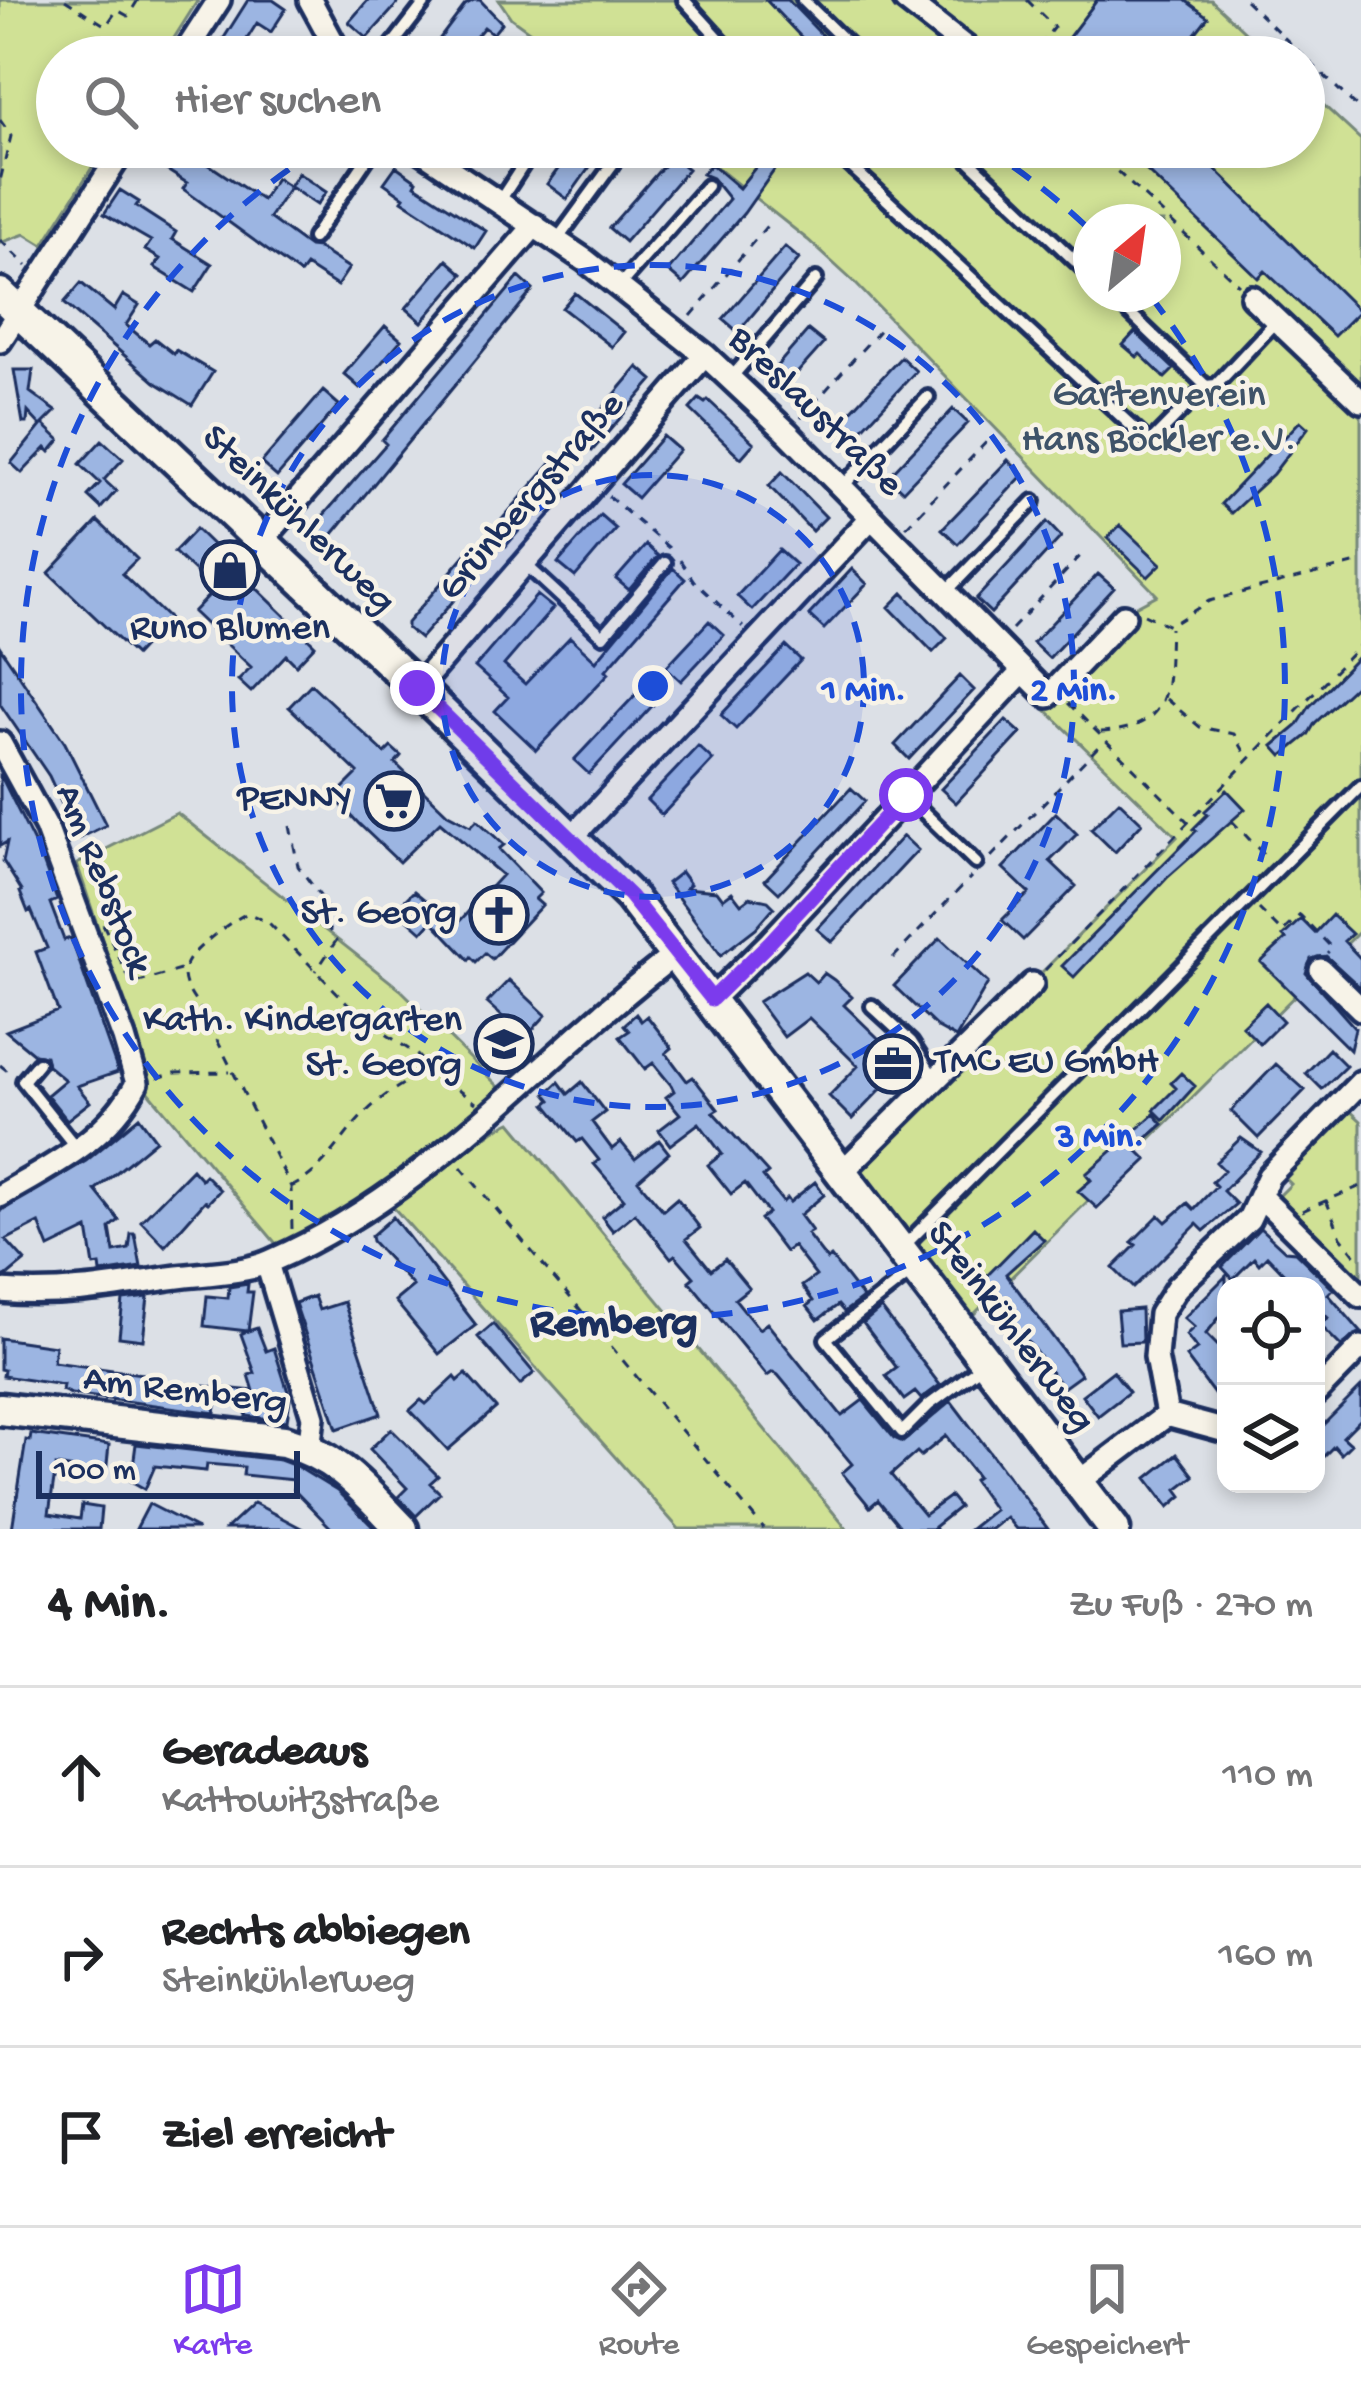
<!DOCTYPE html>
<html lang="de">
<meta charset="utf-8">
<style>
body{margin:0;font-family:"Gochi Hand",sans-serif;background:#f2f2f2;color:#202124}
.controls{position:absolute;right:36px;bottom:36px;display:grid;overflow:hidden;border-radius:24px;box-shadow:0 6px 18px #0003}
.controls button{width:108px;height:108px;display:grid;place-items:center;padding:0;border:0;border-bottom:3px solid #e0e0e0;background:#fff;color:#202124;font:60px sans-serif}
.compass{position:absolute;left:1073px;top:204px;width:108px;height:108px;border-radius:50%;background:#fff;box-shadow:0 6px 18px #0003;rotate:29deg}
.scale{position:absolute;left:36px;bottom:30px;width:264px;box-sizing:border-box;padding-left:12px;border:6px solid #1b2f5e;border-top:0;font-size:33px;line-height:42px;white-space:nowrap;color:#1b2f5e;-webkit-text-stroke:9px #f7f3e8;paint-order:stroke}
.stop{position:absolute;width:36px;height:36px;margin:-27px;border:9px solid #7c3aed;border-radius:50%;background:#fff}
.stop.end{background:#7c3aed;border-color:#fff;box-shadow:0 3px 12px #0008}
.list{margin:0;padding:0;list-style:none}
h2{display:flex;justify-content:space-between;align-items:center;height:156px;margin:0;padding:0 48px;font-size:51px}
h2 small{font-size:39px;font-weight:400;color:#757577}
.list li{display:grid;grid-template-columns:78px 1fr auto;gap:36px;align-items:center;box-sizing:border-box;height:180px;padding:0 48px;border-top:3px solid #e0e0e0}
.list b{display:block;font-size:45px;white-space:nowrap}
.list p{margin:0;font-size:39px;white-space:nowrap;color:#757577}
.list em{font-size:39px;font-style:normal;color:#757577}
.icon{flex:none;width:66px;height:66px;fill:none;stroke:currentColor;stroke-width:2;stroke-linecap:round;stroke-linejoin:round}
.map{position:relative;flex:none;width:1361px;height:1529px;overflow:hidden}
.search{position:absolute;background:#fff;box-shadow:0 6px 18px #0003;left:36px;right:36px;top:36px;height:132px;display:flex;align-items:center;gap:30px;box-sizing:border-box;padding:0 42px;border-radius:66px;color:#757577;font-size:45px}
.sheet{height:696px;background:#fff}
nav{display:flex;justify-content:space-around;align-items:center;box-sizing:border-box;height:168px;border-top:3px solid #e0e0e0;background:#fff;font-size:33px;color:#757577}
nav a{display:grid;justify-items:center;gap:6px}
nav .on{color:#7c3aed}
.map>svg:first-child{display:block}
.green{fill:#d0e195;stroke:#76887a;stroke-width:3;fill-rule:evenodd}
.building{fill:#9cb5e2;stroke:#1b2f5e;stroke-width:3}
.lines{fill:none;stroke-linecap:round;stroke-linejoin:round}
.lane-casing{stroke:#1b2f5e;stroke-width:20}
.street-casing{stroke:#1b2f5e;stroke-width:30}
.secondary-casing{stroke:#1b2f5e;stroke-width:39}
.path{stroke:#1b2f5e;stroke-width:3;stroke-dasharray:9 9;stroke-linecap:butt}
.lane{stroke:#f7f3e8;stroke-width:10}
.street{stroke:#f7f3e8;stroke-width:21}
.secondary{stroke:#f7f3e8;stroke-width:30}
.route{stroke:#7c3aed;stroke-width:15}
.ring{fill:none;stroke:#1d4ed8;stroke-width:6;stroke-dasharray:21 15}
.labels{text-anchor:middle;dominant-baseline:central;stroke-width:9;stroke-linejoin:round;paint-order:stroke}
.park-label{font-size:39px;fill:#3f5369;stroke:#f7f3e8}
.street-label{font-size:39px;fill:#1b2f5e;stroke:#f7f3e8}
.poi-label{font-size:39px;fill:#1b2f5e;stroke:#f7f3e8;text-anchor:end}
.quarter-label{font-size:45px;font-weight:bold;fill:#1b2f5e;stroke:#f7f3e8}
.centre{fill:#1d4ed8;stroke:#f7f3e8;stroke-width:6}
.ring-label{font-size:36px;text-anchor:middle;font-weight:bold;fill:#1d4ed8;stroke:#f7f3e8;stroke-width:9;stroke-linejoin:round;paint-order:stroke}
</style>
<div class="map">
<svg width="1361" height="1529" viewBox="0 0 1361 1529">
<rect width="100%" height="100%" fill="#dce0e6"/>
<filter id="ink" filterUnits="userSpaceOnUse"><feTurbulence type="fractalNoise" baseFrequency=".00833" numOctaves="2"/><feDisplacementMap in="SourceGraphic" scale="24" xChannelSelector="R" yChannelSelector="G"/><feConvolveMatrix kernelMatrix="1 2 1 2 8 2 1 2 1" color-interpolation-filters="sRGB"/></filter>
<g filter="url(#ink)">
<path class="green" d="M0,0H198L162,57H57V147H105L43,245L25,234L0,243Z
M499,0H1211L1272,57H565L511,18Z
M1304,87L1361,140V930L961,1327L842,1172L1177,837L1046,710L1133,608L1157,595L856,284L808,240L691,147H1304ZM1091,222H1163V294H1091Z
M177,813L401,990L501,1089L386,1185L278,1246L148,1091L143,1063L77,864Z
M1347,1108L1361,1121V1281L1278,1197L1291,1184L1281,1174Z
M511,1122L847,1529H679L393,1207L494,1130Z"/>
<path class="building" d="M248,0H273L286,9L271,32L257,23L239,52L222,41Z
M368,0H401L367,38L349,22Z
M474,0H480L502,23L493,34L484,27L459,57H426L465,5Z
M766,0H788L843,57H820Z
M1097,0H1185L1208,17L1177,57H1096L1069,37Z
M155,147H210L202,160L262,200L276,178L289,187L298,173L326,192L317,205L290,187L269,218L309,247L318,248L349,268L337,286L306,266L300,274L183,189L187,183L148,158Z
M574,147H604L567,199L547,184Z
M1122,147H1193L1359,311L1334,336L1265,271L1258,278Z
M672,156L688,169L625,242L609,228Z
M762,159L775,169L744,213L683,284L668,271L729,199L712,178L702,174L711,164L739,188Z
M396,166L417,181L415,185L486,231L475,248L402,200L404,197L384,183Z
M120,190L139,202L136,206L176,232L172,239L212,264L194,292L154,267L160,259L145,250L151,241L104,214Z
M785,247L799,259L738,332L723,319Z
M447,260L463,274L422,322L406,308Z
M519,277L533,290L323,546L308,533L386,444L382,440Z
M81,283L114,310L123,295L139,305L126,325L149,344L155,339L174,354L176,350L213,372L192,405L155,382L64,303Z
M575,293L624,332L612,347L562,308Z
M385,326L401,340L360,388L344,374Z
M808,330L824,343L791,380L776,367Z
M1135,332L1174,369L1165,378L1140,354L1137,357L1123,345Z
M901,357L916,371L852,440L837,426Z
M638,367L653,380L592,451L577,439Z
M14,370H33L30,392L56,411L43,424L60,440L50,452L46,448L22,473L11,463L41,426L28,412L27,423H23Z
M323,391L339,405L277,477L261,463Z
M699,399L705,403L708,400L754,443L741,458L690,409Z
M953,409L968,423L903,491L888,477Z
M1300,421L1308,428L1273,474L1231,513L1221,504L1275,447L1270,443L1279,432L1285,437Z
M663,436L679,450L637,498L621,484Z
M102,440L123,459L104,480L116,491L101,508L88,496L100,483L80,464Z
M1008,460L1023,475L958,544L942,529Z
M553,461L568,474L506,546L490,533Z
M782,472L826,517L812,531L769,486Z
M600,515L616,529L575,577L558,563Z
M98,521L137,559L122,574L169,619L135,655L49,573Z
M1047,522L1061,537L991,613L976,599Z
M1120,525L1161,564L1148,577L1108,538Z
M196,529L315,645L296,665L286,655L251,692L238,680L251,667L193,612L214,590L174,552Z
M646,545L658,556L629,590L616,579Z
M779,550L795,564L752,610L737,596Z
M467,553L483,567L420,639L407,628V623Z
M673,568L685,579L606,670L609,673L536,750L495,711L508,697L475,667L537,595L553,608L504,665L525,684L570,637L596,661Z
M852,569L867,584L824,629L809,615Z
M1098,574L1114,588L1049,658L1033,643Z
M903,593L947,638L933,652L889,607Z
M709,621L724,635L681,681L666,667Z
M786,646L801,660L736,729L721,715Z
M0,647L65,743L106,825L78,839L49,776L0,704Z
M1361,654V680L1315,723L1308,735L1282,756L1273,746L1297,726L1310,706Z
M960,676L974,690L909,759L895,745Z
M311,684L385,753L391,747L401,756L395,763L448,814L471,826L477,820L504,845L499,849L541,893L535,899L542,905L492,959L485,953L476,962L471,957L469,960L432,921L422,932L396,909L414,891L456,925L502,875L440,822L399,862L359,824L334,797L358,773L289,707Z
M639,691L653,705L589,774L574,760Z
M1006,720L1021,733L956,803L941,789Z
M698,746L713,760L662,815L647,800Z
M0,774L42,859L57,900L50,903L64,940L71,938L118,1072L77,1086L90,1102L67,1120L47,1095L65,1080L47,1065L45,1056L34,1054L6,1031L58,1011L36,952L47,948L31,910L28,912L20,892L22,891L3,861L7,842L0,846Z
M851,788L865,801L779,893L765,880Z
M1227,790L1245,809L1167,878L1074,977L1062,966L1196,831L1193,829L1208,814L1205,811Z
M1119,801L1142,823L1115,852L1091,829Z
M1056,813L1077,834L1050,861L1076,886L1023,940L1002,920L1029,893L1003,868Z
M903,836L918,850L832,942L817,929Z
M681,872L690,884L686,888L717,891L723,899L732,892L741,904L750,897L768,901L774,907L756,928L721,955L667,883Z
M1332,915L1352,934L1344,941L1361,959V988L1326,956L1311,959L1306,973L1355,1028L1350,1050L1261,962L1286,939L1283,936L1301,919L1315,933Z
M940,938L988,983L956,1038L938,1028L894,986Z
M805,972L816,982L824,973L834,980L852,997L844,1005L905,1064L852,1119L829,1096L858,1066L809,1018L784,1037L758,1002Z
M509,980L546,1015L525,1038L518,1032L515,1036L502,1024L506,1020L487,1003Z
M1266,1003L1283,1021L1260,1044L1242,1026Z
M636,1014L641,1021L647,1016L672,1048L666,1053L687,1081L693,1077L718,1109L713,1112L768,1173L763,1177L783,1202L787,1198L790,1202L815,1182L824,1195L800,1215L812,1231L807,1234L827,1260L831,1257L863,1298L844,1312L838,1305L818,1320L807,1306L813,1301L802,1286L816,1276L793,1246L785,1252L760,1219L768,1213L745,1183L731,1194L708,1165L722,1154L699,1123L670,1145L659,1130L680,1114L666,1097L674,1091L671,1085L653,1063L645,1069L620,1037L629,1031L624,1025Z
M1329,1049L1346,1066L1322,1089L1306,1073Z
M1276,1064L1305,1090L1258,1138L1231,1111Z
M1181,1073L1195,1086L1164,1120L1154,1110L1176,1088L1171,1083Z
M559,1082L568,1094L582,1082L605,1112L592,1122L612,1149L621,1142L635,1159L659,1140L669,1153L638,1180L663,1210L677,1198L700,1228L686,1239L711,1270L725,1259L749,1288L735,1299L759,1329L767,1323L842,1416L863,1400L894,1438L903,1442L951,1401L1048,1529H1016L1006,1517L991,1529H970L994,1510L973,1480L977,1477L946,1436L921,1456L917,1452L891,1475L924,1515L950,1496L959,1507L934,1527L935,1529H902L878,1500L870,1507L842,1473L852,1464L778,1375L773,1372L767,1376L689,1281L694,1277L675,1255L671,1258L635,1213L613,1231L602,1217L624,1199L594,1164L599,1160L582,1139L577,1142L546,1104L551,1100L546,1094Z
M1154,1114L1163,1124L1135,1148L1147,1160L1097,1208L1078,1191L1091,1180L1086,1174Z
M139,1117L156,1140L95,1190L119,1220L110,1228L114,1252L129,1249L131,1234H135L141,1267L101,1273L100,1265L94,1266L88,1229L49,1248L39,1223L6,1240L25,1261L7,1276H0V1211L86,1161Z
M1241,1138L1261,1152L1223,1191L1236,1204L1204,1231L1197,1224L1133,1288L1113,1268L1136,1245L1132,1242L1159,1215L1166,1222L1188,1203L1194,1209L1216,1186L1212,1182L1224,1170L1216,1162Z
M192,1169L201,1179L205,1175L220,1190L208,1203L205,1201L165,1246L141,1221Z
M393,1217L476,1325L439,1354L395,1301L413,1286L372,1241L371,1236Z
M1260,1228L1285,1251L1295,1252L1333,1289L1328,1294L1361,1332L1341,1346L1320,1325L1328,1318L1316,1306V1286H1296L1267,1256L1259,1264L1254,1258L1233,1279L1222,1267Z
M1033,1229L1044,1240L1006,1274L1081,1375L1063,1388L1018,1329L1009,1335L990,1311L1000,1303L987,1291L983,1295L975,1288Z
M1226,1276V1309L1206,1334L1226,1354V1410L1186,1357L1197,1349L1186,1335L1194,1327L1184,1318Z
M248,1284L247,1292H253L248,1331L257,1328L266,1351L274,1348L290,1398L287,1421L246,1416L248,1404L217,1400L215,1413L71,1394L62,1390L63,1385L3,1376L4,1370L0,1369V1338L55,1346L53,1362L157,1376L162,1382L254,1391L249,1375L255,1373L241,1334L247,1331L204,1326L207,1296L228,1298L229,1287Z
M314,1296L319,1310L344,1302L381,1414L337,1429L295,1303Z
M148,1297L143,1340L119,1337L123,1300Z
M881,1308L940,1385L921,1399L915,1392L904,1400L886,1376L897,1368L863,1323Z
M1141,1309L1142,1342L1120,1343L1117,1311Z
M493,1324L534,1373L520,1385L478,1337Z
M1113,1371L1129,1392L1098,1416L1082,1395Z
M466,1374L496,1408L448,1450L410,1410L421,1400L426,1404L455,1377L458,1381Z
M1361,1387V1419L1343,1437L1351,1444L1341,1454L1334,1446L1316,1464V1432Z
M391,1429L438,1476L430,1483L440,1493L416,1516L398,1497L407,1488L370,1449Z
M31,1434L109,1445L106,1474L56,1466L49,1514L80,1519L82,1505L101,1508L99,1529H12L26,1440L30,1441Z
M136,1444L280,1460L296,1466L337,1491L375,1529H332L293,1489L294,1480L243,1475L244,1467L207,1464L206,1471L155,1466L145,1489L131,1481Z
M1177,1454L1194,1476L1177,1489L1182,1496L1169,1507L1147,1478Z
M254,1503L303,1529H226Z
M149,1504L198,1529H136Z"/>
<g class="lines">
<g class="lane-casing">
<path id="lane" d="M684,0L736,57
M803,0L861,57
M383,57L427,0
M830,147L1150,443L1206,386L1216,385L1276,321
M955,147L1091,276
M499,202L535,147
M313,238L375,147
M557,240L625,147
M619,286L707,186
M1110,294L1206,386
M731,378L816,279
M841,488L928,397
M524,563L603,636L665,563
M946,592L1034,501
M906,795L976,863
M872,1006L911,1042L934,1078
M38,1063L23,1081L78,1150
M902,1248L1361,786
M913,1271L826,1339L902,1432L929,1405L983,1365"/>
</g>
<g class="street-casing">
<path id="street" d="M310,0L341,57
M905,0L978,57
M182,57L219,0
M416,147L585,260L705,355L788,433L1048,696L1124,616
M1252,297L1361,401
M0,341L125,147
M262,541L535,225
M417,688L705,355
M0,743L46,827L124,1038L137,1083C108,1139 53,1165 0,1196
M572,837L871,518
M1321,970L1361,1009
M712,999L770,942L1023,671
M842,1172L1032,984
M1261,1197L1361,1296
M267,1263L313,1417L309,1449
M0,1291C55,1296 108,1288 163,1279C196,1273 240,1275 271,1261C432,1191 540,1057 677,953
M1316,1393L1361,1347
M1167,1415L1226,1431
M1077,1483L1167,1415L1156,1357L1160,1314L1177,1287L1249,1219L1269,1176L1361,1082"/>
</g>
<g class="secondary-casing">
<path id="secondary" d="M0,294L420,691L630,896L1114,1529
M0,1409L284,1441C339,1457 364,1490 402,1529"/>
</g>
<path class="path" d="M65,0L106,26L117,10L128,16L138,0
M1027,0L1054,27L1038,48
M1245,0L1361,111
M0,120L11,136L0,181
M1091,147L1239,285
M0,240L27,266
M691,316L771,221
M801,418L884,325
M608,496L669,548
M906,527L991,437
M680,560L694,581L743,627
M1144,614L1170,626L1209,601L1361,562
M1012,629L1085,551
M1166,699L1200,727L1234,734L1249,760
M1068,703L1189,823
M1101,732C1176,728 1167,683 1170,628
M1232,821L1268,859
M290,826L298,866L326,904L327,926L336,941L316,971
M991,857L1098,747
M1259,909L1282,932L1300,915L1332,948L1327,953
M103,924L132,984L180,970
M893,958L971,877
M1045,970L1361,644
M0,1065L11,1074
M157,1078L175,1073L230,1072
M461,1167L764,1529
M291,1187C325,1171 340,1138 365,1113C384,1094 405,1082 428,1071
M1326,1200L1341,1237L1361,1262
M1302,1211L1361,1186
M292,1229L291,1187L204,1014C181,982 173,969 207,941C220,930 233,920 248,913L269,923L362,1018L416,1054L430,1070L476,1103"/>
<use href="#lane" class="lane"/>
<use href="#street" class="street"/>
<use href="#secondary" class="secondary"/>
</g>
</g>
<g class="lines" filter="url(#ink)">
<path class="route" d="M417,688L630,896L712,999L770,942L906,795"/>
</g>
<circle cx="653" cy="686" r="211" fill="#1d4ed8" fill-opacity=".12"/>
<g class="ring">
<circle cx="653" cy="686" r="211"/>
<circle cx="653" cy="686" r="421"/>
<path d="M592 57A632 632 0 0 1 714 57M983 147A632 632 0 0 1 1088 228M1151 297A632 632 0 1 1 323 147"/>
</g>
<defs>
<g id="shop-ring" transform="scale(3)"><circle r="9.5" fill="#f7f3e8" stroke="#1b2f5e" stroke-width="1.5"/><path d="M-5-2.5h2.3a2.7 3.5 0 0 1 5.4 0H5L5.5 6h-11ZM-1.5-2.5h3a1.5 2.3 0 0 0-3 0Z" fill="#1b2f5e"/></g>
<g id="supermarket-ring" transform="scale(3)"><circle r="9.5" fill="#f7f3e8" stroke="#1b2f5e" stroke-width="1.5"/><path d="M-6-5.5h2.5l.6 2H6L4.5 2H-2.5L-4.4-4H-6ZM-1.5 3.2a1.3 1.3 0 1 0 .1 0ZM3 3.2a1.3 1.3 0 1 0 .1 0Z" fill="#1b2f5e"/></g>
<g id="church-ring" transform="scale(3)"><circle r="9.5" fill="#f7f3e8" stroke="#1b2f5e" stroke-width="1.5"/><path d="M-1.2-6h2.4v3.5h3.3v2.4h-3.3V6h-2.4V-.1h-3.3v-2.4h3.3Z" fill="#1b2f5e"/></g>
<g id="school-ring" transform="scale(3)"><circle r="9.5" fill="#f7f3e8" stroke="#1b2f5e" stroke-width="1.5"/><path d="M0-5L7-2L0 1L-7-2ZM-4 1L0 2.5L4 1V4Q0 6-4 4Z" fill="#1b2f5e"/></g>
<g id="office-ring" transform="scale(3)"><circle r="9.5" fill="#f7f3e8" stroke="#1b2f5e" stroke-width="1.5"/><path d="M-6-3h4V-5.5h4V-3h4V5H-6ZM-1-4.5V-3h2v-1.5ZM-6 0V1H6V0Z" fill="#1b2f5e"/></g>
</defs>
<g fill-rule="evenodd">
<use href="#shop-ring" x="230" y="570"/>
<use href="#supermarket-ring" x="394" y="801"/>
<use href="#church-ring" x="499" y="915"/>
<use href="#school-ring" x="504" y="1044"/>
<use href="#office-ring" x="893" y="1064"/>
</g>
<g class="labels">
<g class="park-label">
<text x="1159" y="397">Gartenverein<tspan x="1159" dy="45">Hans Böckler e.V.</tspan></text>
</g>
<g class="street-label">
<text transform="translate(814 413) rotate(44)">Breslaustraße</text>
<text transform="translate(533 498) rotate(-49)">Grünbergstraße</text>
<text transform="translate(297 521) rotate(44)">Steinkühlerweg</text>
<text transform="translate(101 881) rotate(68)">Am Rebstock</text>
<text transform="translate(1009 1328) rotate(53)">Steinkühlerweg</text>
<text transform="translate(185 1393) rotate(7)">Am Remberg</text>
</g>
<g class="poi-label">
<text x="230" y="630" text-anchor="middle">Runo Blumen</text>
<text x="352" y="801">PENNY</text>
<text x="457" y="915">St. Georg</text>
<text x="462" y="1022">Kath. Kindergarten<tspan x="462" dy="45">St. Georg</tspan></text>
<text x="935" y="1064" text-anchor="start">TMC EU GmbH</text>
</g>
<g class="quarter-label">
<text x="614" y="1325">Remberg</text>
</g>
</g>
<circle cx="653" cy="686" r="18" class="centre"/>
<g class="ring-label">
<text x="864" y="699">1 Min.</text>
<text x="1074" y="699">2 Min.</text>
<text x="1100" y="1145">3 Min.</text>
</g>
</svg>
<div class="controls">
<button><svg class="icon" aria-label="locate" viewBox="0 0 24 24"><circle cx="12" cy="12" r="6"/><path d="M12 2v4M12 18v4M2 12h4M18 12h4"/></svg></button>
<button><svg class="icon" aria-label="layers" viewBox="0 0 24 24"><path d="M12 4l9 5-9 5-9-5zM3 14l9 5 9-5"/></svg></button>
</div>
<svg class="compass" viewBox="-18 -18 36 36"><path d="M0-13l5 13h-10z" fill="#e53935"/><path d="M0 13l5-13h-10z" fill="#757577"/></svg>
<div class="scale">100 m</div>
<div class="stop" style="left:906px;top:795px"></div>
<div class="stop end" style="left:417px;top:688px"></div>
<div class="search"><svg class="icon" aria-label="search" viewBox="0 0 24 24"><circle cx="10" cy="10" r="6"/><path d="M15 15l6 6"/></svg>Hier suchen</div>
</div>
<section class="sheet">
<h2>4 Min.<small>Zu Fuß · 270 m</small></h2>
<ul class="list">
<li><svg class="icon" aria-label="ahead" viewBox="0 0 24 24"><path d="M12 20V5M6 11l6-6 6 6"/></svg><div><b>Geradeaus</b><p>Kattowitzstraße</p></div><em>110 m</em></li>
<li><svg class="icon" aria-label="right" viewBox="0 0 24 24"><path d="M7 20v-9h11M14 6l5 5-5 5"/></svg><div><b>Rechts abbiegen</b><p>Steinkühlerweg</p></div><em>160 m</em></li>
<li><svg class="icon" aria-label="arrive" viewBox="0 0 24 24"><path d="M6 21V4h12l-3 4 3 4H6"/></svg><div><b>Ziel erreicht</b></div></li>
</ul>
</section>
<nav>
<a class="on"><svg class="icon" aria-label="map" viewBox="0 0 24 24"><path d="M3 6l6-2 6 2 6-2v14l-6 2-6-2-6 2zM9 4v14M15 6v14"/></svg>Karte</a>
<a><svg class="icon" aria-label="directions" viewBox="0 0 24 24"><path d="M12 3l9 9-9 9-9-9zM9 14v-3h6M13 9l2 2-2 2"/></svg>Route</a>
<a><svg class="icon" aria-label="saved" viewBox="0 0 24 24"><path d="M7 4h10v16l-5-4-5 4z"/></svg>Gespeichert</a>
</nav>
